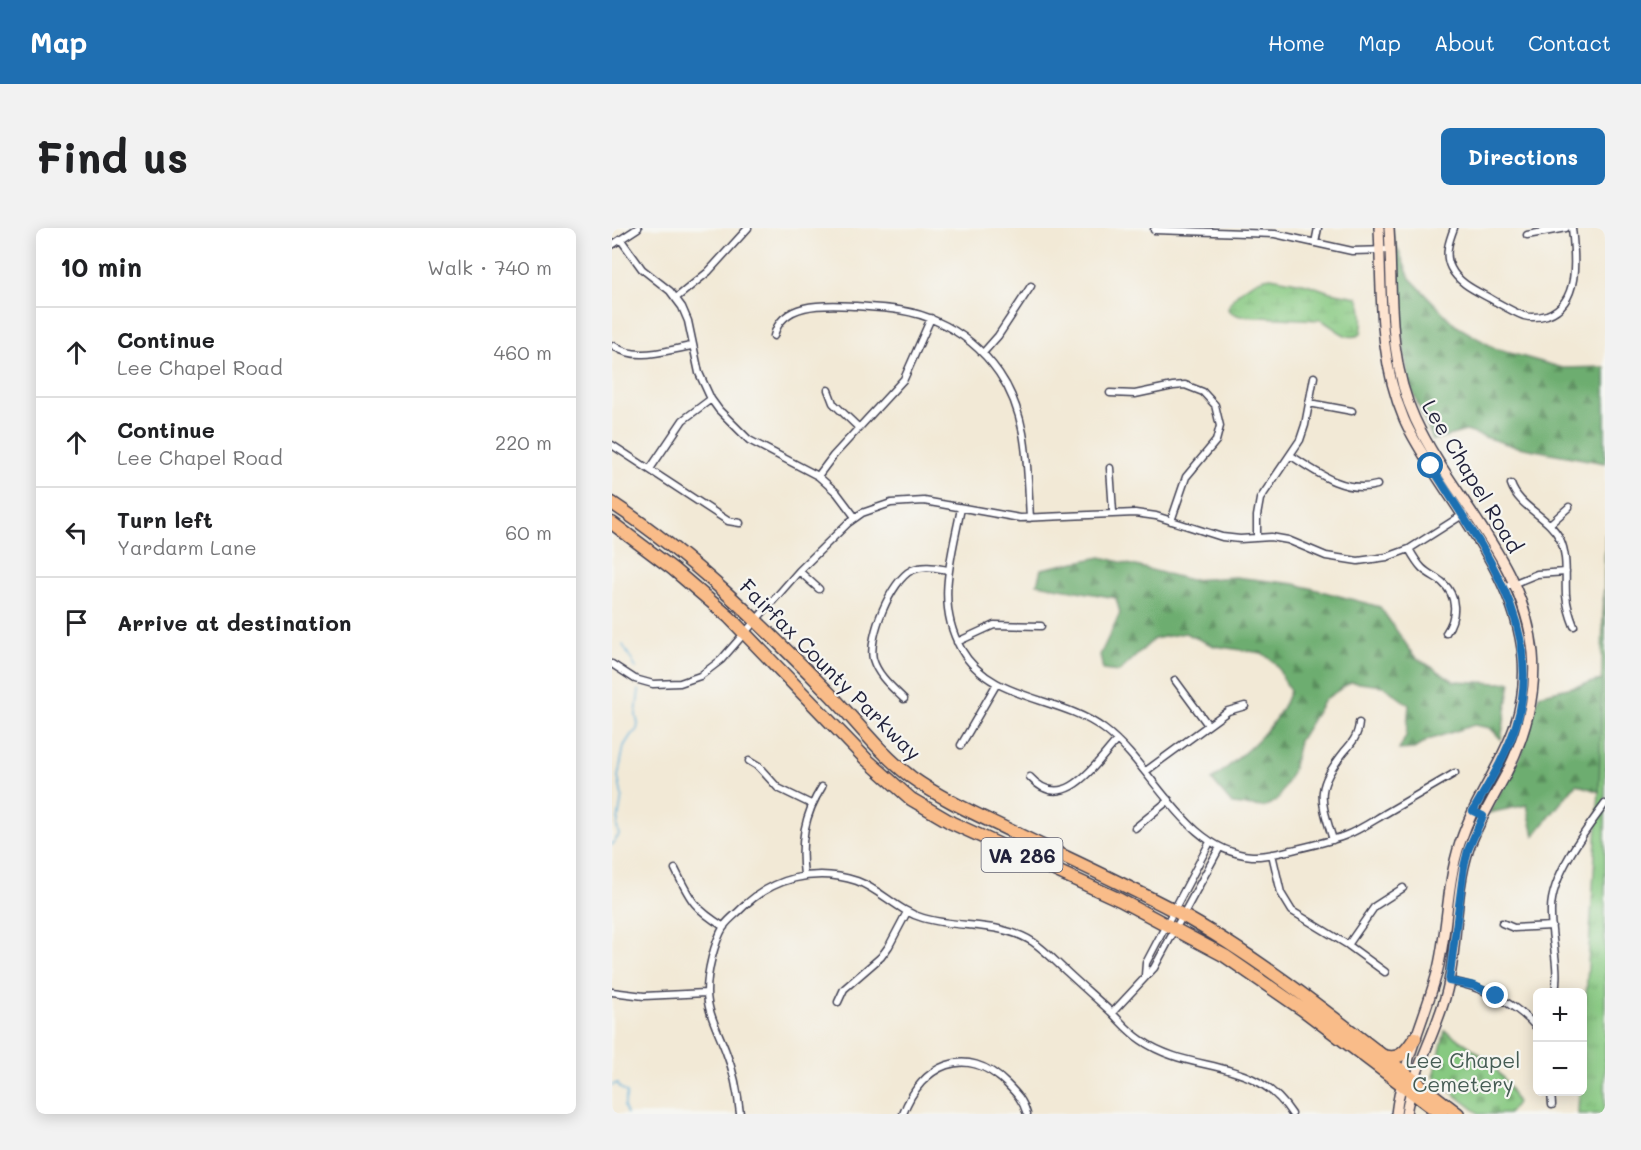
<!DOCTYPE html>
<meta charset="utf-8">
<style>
body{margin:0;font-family:Mali,sans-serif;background:#f2f2f2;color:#202124}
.controls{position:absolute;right:18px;bottom:18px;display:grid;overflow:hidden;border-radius:9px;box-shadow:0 3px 15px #0003}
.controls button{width:54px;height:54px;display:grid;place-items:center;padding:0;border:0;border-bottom:2px solid #e0e0e0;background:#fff;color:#202124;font:30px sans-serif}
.stop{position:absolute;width:18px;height:18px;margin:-14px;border:4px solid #1f6fb2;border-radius:50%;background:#fff}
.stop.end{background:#1f6fb2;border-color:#fff;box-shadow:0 2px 6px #0008}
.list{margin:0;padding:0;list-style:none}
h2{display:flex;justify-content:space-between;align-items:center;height:78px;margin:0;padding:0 24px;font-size:26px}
h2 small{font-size:20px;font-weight:400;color:#757577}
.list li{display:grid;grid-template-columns:39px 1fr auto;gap:18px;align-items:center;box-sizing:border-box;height:90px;padding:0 24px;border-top:2px solid #e0e0e0}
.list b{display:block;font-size:22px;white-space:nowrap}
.list p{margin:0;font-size:20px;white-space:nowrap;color:#757577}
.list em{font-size:20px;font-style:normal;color:#757577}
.icon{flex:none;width:33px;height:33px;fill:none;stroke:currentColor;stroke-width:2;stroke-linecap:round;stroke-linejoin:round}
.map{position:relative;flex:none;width:993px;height:886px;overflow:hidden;border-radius:9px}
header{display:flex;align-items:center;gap:36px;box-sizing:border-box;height:84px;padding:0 30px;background:#1f6fb2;color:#fff}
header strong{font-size:28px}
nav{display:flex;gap:33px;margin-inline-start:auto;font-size:21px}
.intro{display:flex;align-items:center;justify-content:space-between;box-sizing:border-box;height:144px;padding:0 36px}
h1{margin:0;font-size:42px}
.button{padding:15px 27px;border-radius:9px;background:#1f6fb2;color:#fff;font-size:21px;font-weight:700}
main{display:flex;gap:36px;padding:0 36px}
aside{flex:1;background:#fff;border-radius:9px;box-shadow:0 3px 15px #0003}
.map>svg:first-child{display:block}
.grass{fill:url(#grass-tufts);stroke:#54765e;stroke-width:1.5}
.forest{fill:url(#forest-firs);stroke:#486855;stroke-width:1.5}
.wetland{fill:url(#wetland-marsh);stroke:#54765e;stroke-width:1.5}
.cemetery{fill:url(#cemetery-stones);stroke:#54765e;stroke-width:1.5}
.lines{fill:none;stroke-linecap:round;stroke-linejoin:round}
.stream{stroke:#5faed9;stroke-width:1.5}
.street-casing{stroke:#414052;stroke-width:9}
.secondary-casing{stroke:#414052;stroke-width:12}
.highway-casing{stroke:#414052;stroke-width:15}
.street{stroke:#fff;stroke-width:6}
.secondary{stroke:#fde4d0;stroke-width:9}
.highway{stroke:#f9bc89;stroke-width:12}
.route{stroke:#1f6fb2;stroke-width:8}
.labels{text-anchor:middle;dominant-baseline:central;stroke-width:4.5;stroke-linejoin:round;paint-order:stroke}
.shield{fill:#f6f6f2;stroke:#626272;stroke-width:1.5}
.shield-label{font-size:20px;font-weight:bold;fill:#22223b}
.street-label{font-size:21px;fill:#22223b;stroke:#f6f6f2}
.park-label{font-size:21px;fill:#455c54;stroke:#f6f6f2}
</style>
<header>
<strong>Map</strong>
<nav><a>Home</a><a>Map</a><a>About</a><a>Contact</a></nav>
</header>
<div class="intro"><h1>Find us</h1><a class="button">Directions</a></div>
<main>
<aside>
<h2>10 min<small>Walk · 740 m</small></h2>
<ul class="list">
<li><svg class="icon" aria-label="ahead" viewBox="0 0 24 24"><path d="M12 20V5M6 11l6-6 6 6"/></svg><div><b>Continue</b><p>Lee Chapel Road</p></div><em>460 m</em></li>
<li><svg class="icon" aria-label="ahead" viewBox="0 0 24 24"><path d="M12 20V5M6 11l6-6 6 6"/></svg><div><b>Continue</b><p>Lee Chapel Road</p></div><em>220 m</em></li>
<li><svg class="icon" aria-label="left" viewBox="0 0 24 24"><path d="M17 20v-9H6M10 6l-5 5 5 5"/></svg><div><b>Turn left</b><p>Yardarm Lane</p></div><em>60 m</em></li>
<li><svg class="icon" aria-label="arrive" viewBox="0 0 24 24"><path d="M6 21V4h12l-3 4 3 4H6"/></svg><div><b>Arrive at destination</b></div></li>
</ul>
</aside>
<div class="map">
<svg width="993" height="886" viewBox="0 0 993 886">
<defs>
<pattern id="grass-tufts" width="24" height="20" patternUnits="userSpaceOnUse" patternTransform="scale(1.5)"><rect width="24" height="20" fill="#87c981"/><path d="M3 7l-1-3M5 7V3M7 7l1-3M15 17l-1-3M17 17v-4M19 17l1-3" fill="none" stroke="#74ac70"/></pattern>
<pattern id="forest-firs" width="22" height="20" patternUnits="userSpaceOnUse" patternTransform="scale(1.5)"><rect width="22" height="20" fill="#6dad6f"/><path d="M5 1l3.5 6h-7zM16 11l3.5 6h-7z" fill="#598c5c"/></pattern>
<pattern id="wetland-marsh" width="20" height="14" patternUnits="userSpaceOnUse" patternTransform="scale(1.5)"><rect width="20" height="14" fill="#87c981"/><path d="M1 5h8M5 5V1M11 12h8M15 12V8" fill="none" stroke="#74ac70"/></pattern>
<pattern id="cemetery-stones" width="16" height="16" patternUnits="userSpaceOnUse" patternTransform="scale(1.5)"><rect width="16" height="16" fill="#87c981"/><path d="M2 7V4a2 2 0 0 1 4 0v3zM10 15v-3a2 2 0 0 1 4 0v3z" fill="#74ac70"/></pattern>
</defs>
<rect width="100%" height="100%" fill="#f6f6f2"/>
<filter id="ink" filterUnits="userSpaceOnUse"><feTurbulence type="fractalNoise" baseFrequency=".0167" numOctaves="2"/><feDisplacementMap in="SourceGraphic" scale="12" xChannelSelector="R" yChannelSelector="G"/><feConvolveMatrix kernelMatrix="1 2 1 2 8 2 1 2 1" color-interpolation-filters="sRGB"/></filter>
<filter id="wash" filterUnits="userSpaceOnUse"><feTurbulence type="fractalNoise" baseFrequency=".008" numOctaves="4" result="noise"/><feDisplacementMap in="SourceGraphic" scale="24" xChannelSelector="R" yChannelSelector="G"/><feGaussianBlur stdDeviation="1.35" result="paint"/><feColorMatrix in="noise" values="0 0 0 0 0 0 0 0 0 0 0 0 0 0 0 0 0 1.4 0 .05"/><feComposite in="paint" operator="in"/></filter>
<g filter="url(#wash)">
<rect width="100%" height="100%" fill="#f2e9d6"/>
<path class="grass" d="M993,306V886H966L967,864H970L971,816L987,564Z"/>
<path class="forest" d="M779,5L798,50L843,97L884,121L951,140L993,139V235L901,218L854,203L821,212L797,155L786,80Z
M489,329L578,352L623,349L683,356L768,379L803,429L842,453L887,455L899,454L889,511L878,500L862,497L816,512L802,521L787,522L794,508L797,477L771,458L739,454L712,472L687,513L680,544L666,572L652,579L620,576L600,552C630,527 665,501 678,463L663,435L650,425L602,418L573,405L542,411L507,444L491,442L488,427L508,385L504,370L425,356L429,341Z
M990,452L987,564L964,556L922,608L915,577L877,585L911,523L927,467Z"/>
<path class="wetland" d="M659,49L695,56L718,64L745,69C752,79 751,94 749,106C734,115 722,98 709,92L628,88L618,84L616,81C619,66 644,50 659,49Z"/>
<path class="cemetery" d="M833,803C867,823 889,838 905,875L896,886H868L830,857L822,848Z"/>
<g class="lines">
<path class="stream" d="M11,417L24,440
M0,617L7,607L5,599L10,568L6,549L12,518L19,507L25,502L26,496L24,487L27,462
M0,857L6,855L7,859L15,865L12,879L15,886"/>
</g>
</g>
<g filter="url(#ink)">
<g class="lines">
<g class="street-casing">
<path id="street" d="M842,0C837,13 832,27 839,40C847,56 865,63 879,71C890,77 901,84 912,88C920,90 928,89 935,87C969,75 963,28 960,0
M542,2L663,6L740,23L778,22
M915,7L954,0
M9,12L30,41L58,63L70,79L76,93L87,145L99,171L107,182L137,212L206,248L225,265L243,289
M703,15L706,0
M0,17L26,0
M64,70L96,44L136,0
M162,108C170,72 217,77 244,78C272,80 299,81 324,93C349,104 371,122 387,145C417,188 415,240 418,290
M2,118C24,134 54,122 80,118
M371,125L386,108L419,58
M216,162L221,175L247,200
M498,165L523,166L561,158L573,157L591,164L603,177L608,198L604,213L574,249L559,293
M697,175L740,183
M0,217L116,293L128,295
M678,227C704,244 732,266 765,257
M498,240L501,284
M38,241L71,192L99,171
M206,248L221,228L292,151L319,90
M899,256C907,280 937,288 948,311C956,328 953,348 954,367C955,378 958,388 962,398
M349,280C340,328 323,375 349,421C379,474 447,467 492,501C542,538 572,623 640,628C653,629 666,625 680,622C697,618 715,614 732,608C748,602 762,592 776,584C798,571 821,558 843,545
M938,296L957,279
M645,309V288L648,271L688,212L693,197L702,149
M797,321C801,328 805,335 810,340C816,346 824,349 830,354C846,368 845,389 834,405
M187,343L207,361
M898,357L925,346L954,344
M345,414L382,397L429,398
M0,436L23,451L41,456L68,455L88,448L109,432L187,343L236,295L250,285L279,275L312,273L408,290L523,285L544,288L610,309L628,311L659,309L676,312L714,328L746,333L775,329L797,321L852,286
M563,452L596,497
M292,471C280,459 266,448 261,431C256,409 279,352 300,342C312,337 324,340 336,342
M349,517L384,457
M137,533L147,539L166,560L199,576
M534,543L616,483L633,478
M418,549C452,587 483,536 505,512
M523,600L557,572
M721,612C708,569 703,561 732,524C740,515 746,508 747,495
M660,626L669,665L680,683L736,717L773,744
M63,641C78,671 81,680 112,699
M192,647C188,614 192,587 210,559
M890,695L902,700L940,698
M736,717L763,678L791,660
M533,747L534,735L598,614
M837,753C869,758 904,775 926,801
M0,764L32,768L94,765
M943,764C948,737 938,709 939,682C939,648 973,603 993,576
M226,774L232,761L269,729L277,718L295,684
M500,785L542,740L608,619
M939,864L940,877
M128,886C126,865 122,844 114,824C107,805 95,784 95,764C95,744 102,715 112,698C116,692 123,687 128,682C159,650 203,639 245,653C269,662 286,683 311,690C348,701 388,693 421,714C434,723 444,734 455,744C470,758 485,771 499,784C509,794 517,804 529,812C579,847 642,827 680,886
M291,886C309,837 354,815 395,856C404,865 411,872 415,886"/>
</g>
<g class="secondary-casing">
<path id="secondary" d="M767,0C770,65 766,130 792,191C800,210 812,227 822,244C859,302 905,359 911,430C917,511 871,546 848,615C834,657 836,703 825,745C812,793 790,837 784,886
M777,0C781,64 775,131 803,191C840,271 913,334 921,425C925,469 913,509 893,548C880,572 866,595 857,620C841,668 847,721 833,770C822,809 800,845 794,886"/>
</g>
<g class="highway-casing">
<path id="highway" d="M0,275C80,328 147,394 214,462C243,491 266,524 299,549C331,572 366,587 401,604C455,630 510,655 563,683C665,739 754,817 846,886
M0,295L61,341L117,389L254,531L299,571L340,595L508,672L613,728L690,781L829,886
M769,827C787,834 794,824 803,810"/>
</g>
<use href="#street" class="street"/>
<use href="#secondary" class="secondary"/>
<use href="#highway" class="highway"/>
</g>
</g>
<g class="lines" filter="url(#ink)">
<path class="route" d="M819,238C868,317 935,398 904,497C894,528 877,555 861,583L871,588L856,622L852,639L837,753L863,758L884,768"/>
</g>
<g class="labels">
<rect class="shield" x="369.5" y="610" width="81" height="34" rx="4.5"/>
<g class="shield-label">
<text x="410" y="627">VA 286</text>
</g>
<g class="street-label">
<text transform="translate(861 248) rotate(59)">Lee Chapel Road</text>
<text transform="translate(219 441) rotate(45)">Fairfax County Parkway</text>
</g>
<g class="park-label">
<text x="851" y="831">Lee Chapel<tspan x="851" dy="24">Cemetery</tspan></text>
</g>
</g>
</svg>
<div class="controls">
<button>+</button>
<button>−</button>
</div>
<div class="stop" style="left:819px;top:238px"></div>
<div class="stop end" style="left:884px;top:768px"></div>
</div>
</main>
